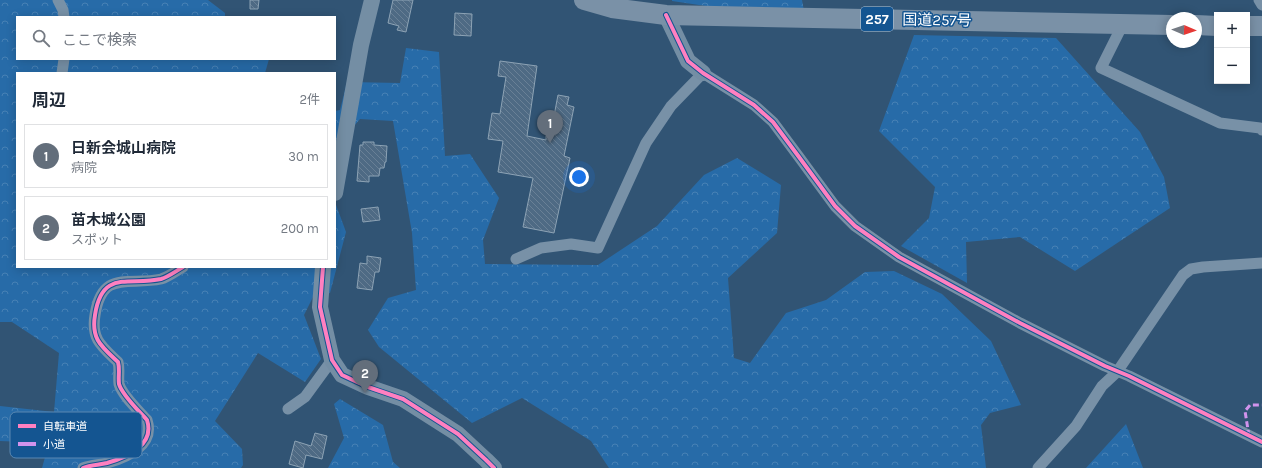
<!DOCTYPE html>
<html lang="ja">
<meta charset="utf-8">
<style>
body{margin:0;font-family:Karla,"Noto Sans JP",sans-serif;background:#f6f6f7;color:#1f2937}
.controls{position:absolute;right:12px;top:12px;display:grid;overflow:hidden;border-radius:0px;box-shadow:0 2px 10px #0003}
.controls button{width:36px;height:36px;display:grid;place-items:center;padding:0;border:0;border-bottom:1px solid #e0e1e3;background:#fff;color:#1f2937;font:20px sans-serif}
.compass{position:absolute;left:1166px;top:12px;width:36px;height:36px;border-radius:50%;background:#fff;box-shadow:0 2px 10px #0003;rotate:92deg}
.you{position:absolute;left:579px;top:177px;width:14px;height:14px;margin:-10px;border:3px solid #fff;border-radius:50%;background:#1a73e8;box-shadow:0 0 0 6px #1a73e833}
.badge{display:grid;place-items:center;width:26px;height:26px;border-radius:50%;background:#636e7b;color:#fff;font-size:13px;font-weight:700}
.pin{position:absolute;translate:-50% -33px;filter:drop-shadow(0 1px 2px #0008)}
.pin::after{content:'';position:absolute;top:21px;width:14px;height:12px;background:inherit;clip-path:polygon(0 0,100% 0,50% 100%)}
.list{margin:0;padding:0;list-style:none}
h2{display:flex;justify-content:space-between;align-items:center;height:52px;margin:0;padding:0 16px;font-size:17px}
h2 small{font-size:13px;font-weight:400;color:#747a83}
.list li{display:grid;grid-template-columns:26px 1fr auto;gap:12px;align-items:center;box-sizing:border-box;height:64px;margin:0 8px 8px;padding:0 8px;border:1px solid #e0e1e3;border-radius:0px}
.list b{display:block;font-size:15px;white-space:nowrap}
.list p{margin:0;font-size:13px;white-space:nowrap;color:#747a83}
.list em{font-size:13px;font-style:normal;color:#747a83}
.icon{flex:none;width:22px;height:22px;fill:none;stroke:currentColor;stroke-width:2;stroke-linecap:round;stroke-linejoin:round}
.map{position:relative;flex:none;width:1262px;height:468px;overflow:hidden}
.search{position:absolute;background:#fff;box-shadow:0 2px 10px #0003;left:16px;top:16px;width:320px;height:44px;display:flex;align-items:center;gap:10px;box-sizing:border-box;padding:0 14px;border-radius:0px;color:#747a83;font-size:15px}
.panel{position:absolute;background:#fff;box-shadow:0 2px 10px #0003;left:16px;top:72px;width:320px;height:196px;border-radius:0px}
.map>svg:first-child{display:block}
.forest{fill:url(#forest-crowns)}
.building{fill:url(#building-back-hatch);stroke:#8da3b5}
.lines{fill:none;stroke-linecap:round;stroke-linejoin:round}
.street{stroke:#7891a7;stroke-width:11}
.secondary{stroke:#748ea4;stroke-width:16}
.highway{stroke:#7a91a7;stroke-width:20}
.quiet{stroke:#d193ec;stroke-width:3;stroke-dasharray:6 3;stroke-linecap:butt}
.cycleway-casing{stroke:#145591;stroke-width:6}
.cycleway{stroke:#ff80c0;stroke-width:4}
.labels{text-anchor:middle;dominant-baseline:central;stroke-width:3;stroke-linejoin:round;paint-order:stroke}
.shield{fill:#145591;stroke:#b8ccde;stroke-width:1}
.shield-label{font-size:14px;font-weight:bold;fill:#fff}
.street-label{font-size:15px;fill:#fff;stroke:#145591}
.key{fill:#145591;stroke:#5a88b2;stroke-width:1}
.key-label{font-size:11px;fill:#fff}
</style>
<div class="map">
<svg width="1262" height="468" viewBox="0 0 1262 468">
<defs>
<pattern id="forest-crowns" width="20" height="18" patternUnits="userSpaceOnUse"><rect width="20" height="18" fill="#276ba8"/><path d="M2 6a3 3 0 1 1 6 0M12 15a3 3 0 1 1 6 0" fill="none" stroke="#4781b5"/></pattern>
<pattern id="building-back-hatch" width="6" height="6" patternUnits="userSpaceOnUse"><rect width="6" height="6" fill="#4e6a84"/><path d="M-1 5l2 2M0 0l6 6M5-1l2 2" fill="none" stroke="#698096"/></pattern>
</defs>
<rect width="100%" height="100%" fill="#315474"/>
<path class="forest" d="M0,0H208L225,13V17H17V59H269L265,73H17V267H335V202L346,232L330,293L313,297L304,315L321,359L305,382L258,353L215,421L242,449L243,465L241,468H42L49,443L0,441V406L54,412L59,353L12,322H0Z
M672,0H802L804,11L733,10L672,1Z
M914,35L1056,38L1140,132L1164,177L1170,208L1075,271L1020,237L966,242L967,283L901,246L929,218L935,187L879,131Z
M406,48L439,52L445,156L470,154L499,198L483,240L485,264L598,265L657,226L704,175L737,158L781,185L777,233L728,278L734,358L750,363L786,313L826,300L865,272L894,271L942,294L991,341L1021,405L990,413L981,425L986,468H609L591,441L522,398L472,423L379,347L368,330L388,298L416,290L412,233L393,121L360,119L339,143L335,164V111L340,110L347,82L400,83Z
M340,399L383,425L393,462L400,468H328L344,438L334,404Z
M1126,424L1143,468H1086Z"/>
<path class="building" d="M250,0H259L258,9H250Z
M393,0H413L406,32L397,30L399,26L388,23Z
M455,13L472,14L471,36L454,35Z
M500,61L537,66L527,136L546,140V136L550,137L558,95L569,97L567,105L574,107L564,156L570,158L554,233L523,227L533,178L498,172L503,141L488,139L492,113L500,114L506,77L498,76Z
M363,142H374V145L387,146L386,162H385L384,168H380L379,176H369V182L357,181L360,145H363Z
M378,207L380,220L363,222L361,209Z
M367,256L381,258L379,272H375L372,290L357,288L360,263L367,264Z
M315,433L327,436L322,459L306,455L303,468L289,464L295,441L311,446Z"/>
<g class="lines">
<path class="street" d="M58,0L63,10L64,17
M1259,0L1262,5
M1123,24L1101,68L1220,123L1260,128L1262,130
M62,73L64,59
M516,259L541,248L571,244L598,248L646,143L671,106L703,73L754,105L773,122L799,157L835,206L855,226L899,257L1020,323L1105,366L1129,376L1262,442
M288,409L305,397L332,360
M83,468C91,465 99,465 107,463C128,457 155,445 147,420C139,411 122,395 119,384C118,377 120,369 118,362C101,346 91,339 95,315C102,269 129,286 161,279C168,277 176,271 183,267
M1038,468L1076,426L1102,386L1117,372L1183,275L1191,269L1203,267L1262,263"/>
<path class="secondary" d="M666,15L688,61L703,73
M335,193L361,45L372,0
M323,267L320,307L332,360L342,375L368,387L403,399L458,434L486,460L494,468"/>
<path class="highway" d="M584,0L612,8L666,15L1172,25
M1196,25L1217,26
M1247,26H1262"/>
<path class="quiet" d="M1249,436L1245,411L1250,405H1262"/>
<g class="cycleway-casing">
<path id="cycleway" d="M666,15L688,61L703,73L754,105L773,122L799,157L835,206L855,226L899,257L1020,323L1105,366L1129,376L1262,442
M323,267L320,307L332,360L342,375L368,387L403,399L458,434L486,460L494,468
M83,468C91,465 99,465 107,463C128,457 155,445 147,420C139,411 122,395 119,384C118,377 120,369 118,362C101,346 91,339 95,315C102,269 129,286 161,279C168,277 176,271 183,267"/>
</g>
<use href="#cycleway" class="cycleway"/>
</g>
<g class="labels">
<rect class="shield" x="861" y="7" width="32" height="24" rx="3"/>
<g class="shield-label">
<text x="877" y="19">257</text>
</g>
<g class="street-label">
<text transform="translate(937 20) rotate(1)">国道257号</text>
</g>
</g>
<rect x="10" y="412" width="132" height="46" rx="6" class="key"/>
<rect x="18" y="424" width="18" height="4" fill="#ff80c0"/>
<rect x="18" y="442" width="18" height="4" fill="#d193ec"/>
<g class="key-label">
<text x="43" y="430">自転車道</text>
<text x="43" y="448">小道</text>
</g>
</svg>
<div class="controls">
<button>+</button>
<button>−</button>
</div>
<svg class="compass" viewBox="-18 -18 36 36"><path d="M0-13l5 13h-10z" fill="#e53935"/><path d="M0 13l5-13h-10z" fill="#747a83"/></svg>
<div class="you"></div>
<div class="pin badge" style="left:550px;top:143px">1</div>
<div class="pin badge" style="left:365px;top:393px">2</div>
<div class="search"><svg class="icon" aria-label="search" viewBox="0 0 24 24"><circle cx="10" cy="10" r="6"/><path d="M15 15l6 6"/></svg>ここで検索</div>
<section class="panel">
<h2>周辺<small>2件</small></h2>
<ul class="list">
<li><span class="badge">1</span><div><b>日新会城山病院</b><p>病院</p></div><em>30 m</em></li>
<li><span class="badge">2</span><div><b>苗木城公園</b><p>スポット</p></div><em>200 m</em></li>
</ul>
</section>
</div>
